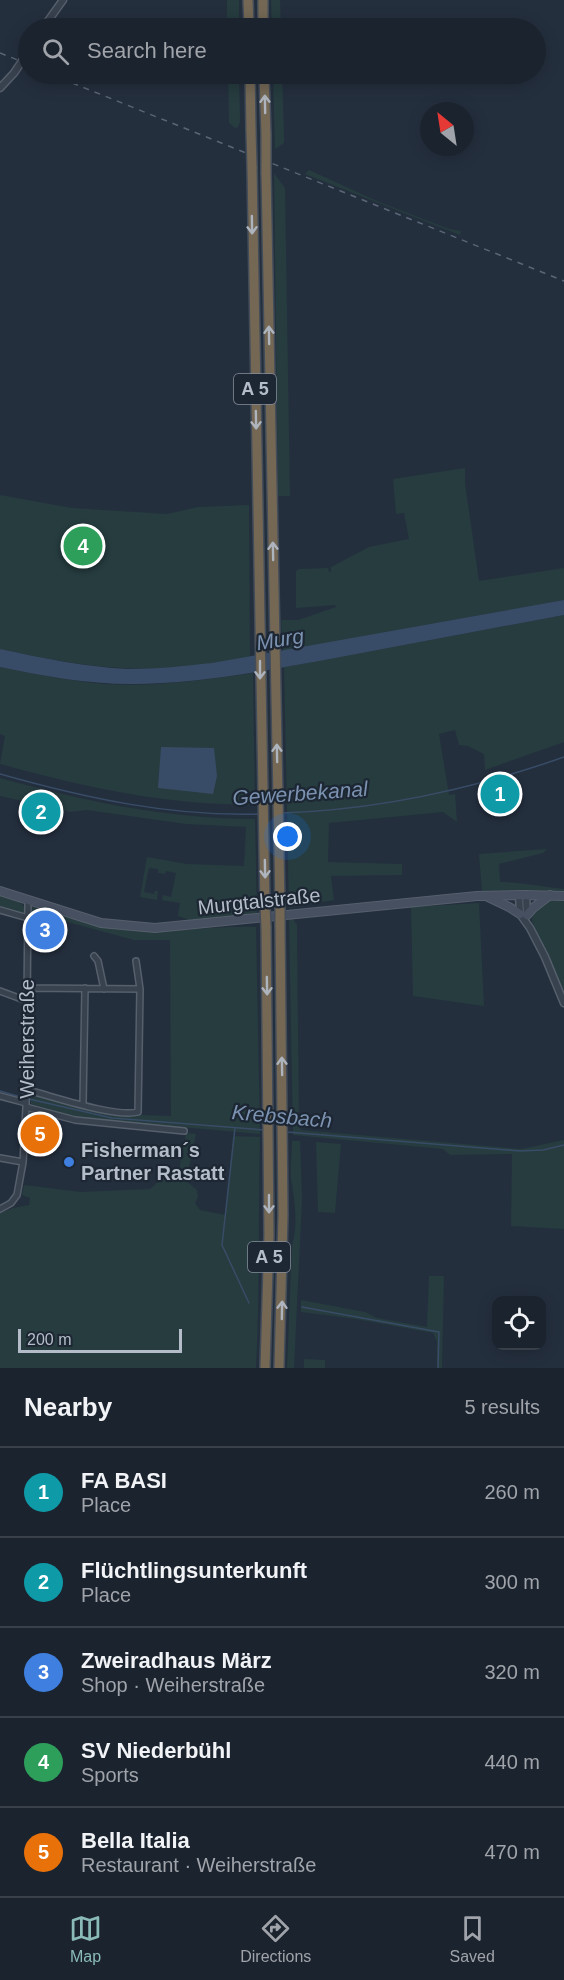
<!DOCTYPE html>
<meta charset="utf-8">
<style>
body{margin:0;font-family:Arial,sans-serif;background:#282f3a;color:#f1f3f6}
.controls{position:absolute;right:18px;bottom:18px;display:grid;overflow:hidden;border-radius:12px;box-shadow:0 3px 15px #0003}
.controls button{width:54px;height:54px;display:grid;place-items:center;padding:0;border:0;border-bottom:2px solid #39404a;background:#1b232e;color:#f1f3f6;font:30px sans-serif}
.compass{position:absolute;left:420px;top:102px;width:54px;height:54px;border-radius:50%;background:#1b232e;box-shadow:0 3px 15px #0003;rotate:330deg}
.scale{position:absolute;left:18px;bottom:15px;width:164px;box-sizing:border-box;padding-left:6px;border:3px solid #b4bcc9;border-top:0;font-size:16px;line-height:21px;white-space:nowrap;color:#b4bcc9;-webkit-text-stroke:4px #1d2633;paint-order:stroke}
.you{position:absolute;left:288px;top:837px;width:21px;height:21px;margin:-15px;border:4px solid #fff;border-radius:50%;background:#1a73e8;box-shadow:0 0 0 9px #1a73e833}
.badge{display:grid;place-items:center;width:39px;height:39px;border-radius:50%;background:#8bbbb9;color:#fff;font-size:20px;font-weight:700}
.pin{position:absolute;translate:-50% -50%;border:3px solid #fff;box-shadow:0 2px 6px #0006}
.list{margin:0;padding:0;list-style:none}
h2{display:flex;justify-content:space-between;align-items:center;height:78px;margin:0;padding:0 24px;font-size:26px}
h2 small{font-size:20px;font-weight:400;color:#a0a4aa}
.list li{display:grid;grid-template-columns:39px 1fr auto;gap:18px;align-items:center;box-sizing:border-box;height:90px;padding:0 24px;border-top:2px solid #39404a}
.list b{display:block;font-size:22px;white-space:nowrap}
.list p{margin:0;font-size:20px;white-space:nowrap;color:#a0a4aa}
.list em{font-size:20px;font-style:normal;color:#a0a4aa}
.icon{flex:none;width:33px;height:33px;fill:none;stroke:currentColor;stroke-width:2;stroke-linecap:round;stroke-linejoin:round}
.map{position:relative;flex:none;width:564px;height:1368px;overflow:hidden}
.search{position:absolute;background:#1b232e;box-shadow:0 3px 15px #0003;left:18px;right:18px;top:18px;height:66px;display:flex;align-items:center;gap:15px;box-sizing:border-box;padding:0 21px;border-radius:33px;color:#a0a4aa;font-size:22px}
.sheet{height:528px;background:#1b232e}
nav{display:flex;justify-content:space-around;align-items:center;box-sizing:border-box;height:84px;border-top:2px solid #39404a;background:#1b232e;font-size:16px;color:#a0a4aa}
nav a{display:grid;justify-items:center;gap:3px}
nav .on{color:#8bbbb9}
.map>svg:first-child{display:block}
.green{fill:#263c3f}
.water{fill:#394c67}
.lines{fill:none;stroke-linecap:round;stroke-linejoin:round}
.stream{stroke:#394c67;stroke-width:1.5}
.minor-casing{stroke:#565f6c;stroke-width:8}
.tertiary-casing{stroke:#565f6c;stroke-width:9}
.secondary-casing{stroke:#565f6c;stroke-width:10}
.motorway-casing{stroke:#434c59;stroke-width:12}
.minor{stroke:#38414e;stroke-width:5}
.tertiary{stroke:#38414e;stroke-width:6}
.secondary{stroke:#465061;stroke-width:8}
.motorway{stroke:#746855;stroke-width:9}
.rail{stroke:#5a6575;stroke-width:1.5;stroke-dasharray:6 6;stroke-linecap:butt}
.motorway-bridge-casing{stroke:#434c59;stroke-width:12;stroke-linecap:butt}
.motorway-bridge{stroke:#746855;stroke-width:9}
.oneway{stroke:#aeb4bd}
.shop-dot{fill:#3f7fe0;stroke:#1d2633;stroke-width:2}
.labels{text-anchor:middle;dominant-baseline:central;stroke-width:4.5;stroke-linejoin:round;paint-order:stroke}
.shield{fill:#1d2633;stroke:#878f9c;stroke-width:1.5}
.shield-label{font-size:18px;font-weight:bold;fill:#b4bcc9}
.street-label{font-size:20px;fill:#b4bcc9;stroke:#1d2633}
.poi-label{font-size:20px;font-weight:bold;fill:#b4bcc9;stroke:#1d2633;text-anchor:start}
.water-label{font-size:21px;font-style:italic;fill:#7c92b1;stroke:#1d2633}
</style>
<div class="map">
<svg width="564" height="1368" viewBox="0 0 564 1368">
<rect width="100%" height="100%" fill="#242f3e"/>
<path class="green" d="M227,0H239V28H227Z
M271,0H280L281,28H272Z
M228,74H239L240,122L238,127L235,128L229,123Z
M273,74H282L284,134V143L275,149Z
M309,170L377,201L449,229L461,231L460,235L305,174Z
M274,173L285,188L290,496H278Z
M465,468V483L479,581L564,568V600L283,651L281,620H298L336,607L335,605L296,608V571L299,569L328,568L329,572H331V567L369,547L409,539L404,513L396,514L393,479Z
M0,495L72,508L167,514L198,507L249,505L250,657C222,662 193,667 164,668C109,671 54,661 0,649Z
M564,615V742L485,770L484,754L468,746L459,745L455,730L439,734L449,795L455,794L457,822L443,812L329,823L328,862L402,864V875L331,876L334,900L289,908L284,667Z
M0,667C35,674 70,681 105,684C155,687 204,680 253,673L255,805C233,804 211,804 190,802C125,796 62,781 0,764L5,736L0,734Z
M0,778C83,801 168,819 255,819L257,913L189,920L178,916L180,903L162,900L163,895L171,897L176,873L166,871L165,874L158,873V869L149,868L144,892L154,894L155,891H158L157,900L140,897L147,857L187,864L244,866L246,827L186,824L87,810L71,812L0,796Z
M547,849L543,853L499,864L500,882C521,882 542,887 564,889V892L531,890L482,891L479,854Z
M0,895C11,898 24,899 25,912L21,914L0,907Z
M548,900L564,901V996L532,921C532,910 539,906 548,900Z
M479,903L484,1006L413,996L411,907Z
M38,906C68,914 100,927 132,930C173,933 215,925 256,927L260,1134L90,1119L65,1114L31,1104V1095L112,1114L171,1116L170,940H134L31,912L32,907Z
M289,919H293L297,925L299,1125L301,1130L521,1149L564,1140V1229L511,1226L512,1154L450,1155L443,1149L293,1135Z
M186,1133L196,1134L186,1181L197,1190L198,1197L195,1203L200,1210L225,1215L233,1136L260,1137C258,1214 260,1291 256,1368H0V1213L13,1208L29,1205L30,1198L22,1195L24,1185L81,1192L150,1189L165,1176L179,1174L183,1140H185Z
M292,1141H300L302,1200L294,1368H287L292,1246C298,1226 295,1204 292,1184C289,1171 292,1155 292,1141Z
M316,1142L341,1144L335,1213L318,1212Z
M429,1276H444L442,1368H437V1342L433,1333L356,1319L301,1312V1300L365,1312L377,1318L427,1327Z
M304,1359L325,1360V1368H304Z"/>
<path class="water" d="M564,600V615C488,629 411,644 335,658C268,670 200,684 131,684C87,684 43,676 0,667V649C42,658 86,667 128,669C157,669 184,666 212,663Z
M161,747L214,748L217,776L213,794L158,788Z"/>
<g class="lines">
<path class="stream" d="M0,774C85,798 172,817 261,814
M281,813C377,810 473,789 564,757
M0,1091L24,1098
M29,1099L112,1118L265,1130
M235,1128L222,1245L249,1303
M287,1132L520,1151L543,1150L564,1145
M302,1307L439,1332L438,1368"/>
<g class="minor-casing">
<path id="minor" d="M0,910L28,918
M94,956L98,961L104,989
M27,988L140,989
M0,991L27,1001
M27,1090C52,1096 115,1118 138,1112L140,989L136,961
M0,1096L26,1103
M83,1104L85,988
M26,1107L75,1120L184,1131
M0,1158L23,1162
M0,1209L11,1203L17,1195L23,1162L26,1107L28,901"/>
</g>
<g class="tertiary-casing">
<path id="tertiary" d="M43,28L63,0
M0,88L14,73L28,52
M519,895L520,914L530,928L545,957L564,1003
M526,895L527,915"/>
</g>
<g class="secondary-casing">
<path id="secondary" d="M0,891L101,923L155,928L477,896L526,895L564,896
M488,897L509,907L520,914
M527,915L533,908L550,895"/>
</g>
<g class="motorway-casing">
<path id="motorway" d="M248,0L249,28
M263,0V28
M250,74L251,130
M264,74L266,135
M252,167L265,906
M266,173L280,904
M265,1368L269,1235L266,927
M279,1368L283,1215L280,925"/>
</g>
<use href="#minor" class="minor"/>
<use href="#tertiary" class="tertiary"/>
<use href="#secondary" class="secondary"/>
<use href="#motorway" class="motorway"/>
<path class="rail" d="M0,53L28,64
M50,74L564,281"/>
<g class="motorway-bridge-casing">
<path id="motorway-bridge" d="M251,130L252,167
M266,135V173
M280,904V925
M265,906L266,927"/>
</g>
<use href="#motorway-bridge" class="motorway-bridge"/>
</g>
<defs><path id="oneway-shaft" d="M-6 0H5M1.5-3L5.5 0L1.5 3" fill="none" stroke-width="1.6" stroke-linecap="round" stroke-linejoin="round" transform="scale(1.5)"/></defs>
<g class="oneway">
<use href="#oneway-shaft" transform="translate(265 104) rotate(-91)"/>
<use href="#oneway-shaft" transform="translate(252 225) rotate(89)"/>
<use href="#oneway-shaft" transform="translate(269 335) rotate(-91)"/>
<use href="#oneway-shaft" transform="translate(256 420) rotate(89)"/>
<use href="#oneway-shaft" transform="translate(273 551) rotate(-91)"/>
<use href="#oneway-shaft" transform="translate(260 670) rotate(90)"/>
<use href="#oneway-shaft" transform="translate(277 753) rotate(-91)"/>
<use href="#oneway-shaft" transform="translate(265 869) rotate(89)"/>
<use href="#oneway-shaft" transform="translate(267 986) rotate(89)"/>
<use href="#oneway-shaft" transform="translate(282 1066) rotate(-91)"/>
<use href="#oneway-shaft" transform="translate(269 1204) rotate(90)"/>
<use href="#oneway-shaft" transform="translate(282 1310) rotate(-89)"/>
</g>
<circle class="shop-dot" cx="69" cy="1162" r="6"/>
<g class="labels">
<g class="shield">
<rect x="234" y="374" width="42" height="30" rx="4.5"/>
<rect x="248" y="1242" width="42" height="30" rx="4.5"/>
</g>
<g class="shield-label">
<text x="255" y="389">A 5</text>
<text x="269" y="1257">A 5</text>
</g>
<g class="street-label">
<text transform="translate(259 901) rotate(-6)">Murgtalstraße</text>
<text transform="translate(27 1039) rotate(-90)">Weiherstraße</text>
</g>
<g class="poi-label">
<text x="81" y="1150">Fisherman´s<tspan x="81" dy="23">Partner Rastatt</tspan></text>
</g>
<g class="water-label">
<text transform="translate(280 639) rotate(-9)">Murg</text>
<text transform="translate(300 793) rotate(-4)">Gewerbekanal</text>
<text transform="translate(282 1116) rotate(5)">Krebsbach</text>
</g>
</g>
</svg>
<div class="controls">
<button><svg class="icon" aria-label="locate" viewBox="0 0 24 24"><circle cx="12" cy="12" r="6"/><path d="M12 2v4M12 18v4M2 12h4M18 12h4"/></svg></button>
</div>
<svg class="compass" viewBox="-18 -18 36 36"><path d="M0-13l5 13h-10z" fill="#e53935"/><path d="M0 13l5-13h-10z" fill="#a0a4aa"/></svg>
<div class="scale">200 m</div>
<div class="you"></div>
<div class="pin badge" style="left:500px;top:794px;background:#0f9aa8">1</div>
<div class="pin badge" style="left:41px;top:812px;background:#0f9aa8">2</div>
<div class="pin badge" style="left:45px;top:930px;background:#3f7fe0">3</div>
<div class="pin badge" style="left:83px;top:546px;background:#2e9e5b">4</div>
<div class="pin badge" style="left:40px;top:1134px;background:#e8710a">5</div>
<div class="search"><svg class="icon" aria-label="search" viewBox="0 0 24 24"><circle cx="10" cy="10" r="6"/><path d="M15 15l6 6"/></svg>Search here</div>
</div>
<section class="sheet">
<h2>Nearby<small>5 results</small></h2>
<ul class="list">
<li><span class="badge" style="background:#0f9aa8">1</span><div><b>FA BASI</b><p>Place</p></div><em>260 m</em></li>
<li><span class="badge" style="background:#0f9aa8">2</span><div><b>Flüchtlingsunterkunft</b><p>Place</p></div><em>300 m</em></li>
<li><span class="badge" style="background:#3f7fe0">3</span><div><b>Zweiradhaus März</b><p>Shop · Weiherstraße</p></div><em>320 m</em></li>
<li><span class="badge" style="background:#2e9e5b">4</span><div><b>SV Niederbühl</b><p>Sports</p></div><em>440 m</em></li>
<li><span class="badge" style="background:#e8710a">5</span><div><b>Bella Italia</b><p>Restaurant · Weiherstraße</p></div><em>470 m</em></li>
</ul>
</section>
<nav>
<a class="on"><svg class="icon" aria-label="map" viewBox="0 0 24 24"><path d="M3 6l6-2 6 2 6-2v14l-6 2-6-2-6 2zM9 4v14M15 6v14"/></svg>Map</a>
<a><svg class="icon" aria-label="directions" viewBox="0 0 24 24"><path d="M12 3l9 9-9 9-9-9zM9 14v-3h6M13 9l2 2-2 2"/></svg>Directions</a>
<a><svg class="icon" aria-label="saved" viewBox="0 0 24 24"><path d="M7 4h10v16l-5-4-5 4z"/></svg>Saved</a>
</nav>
